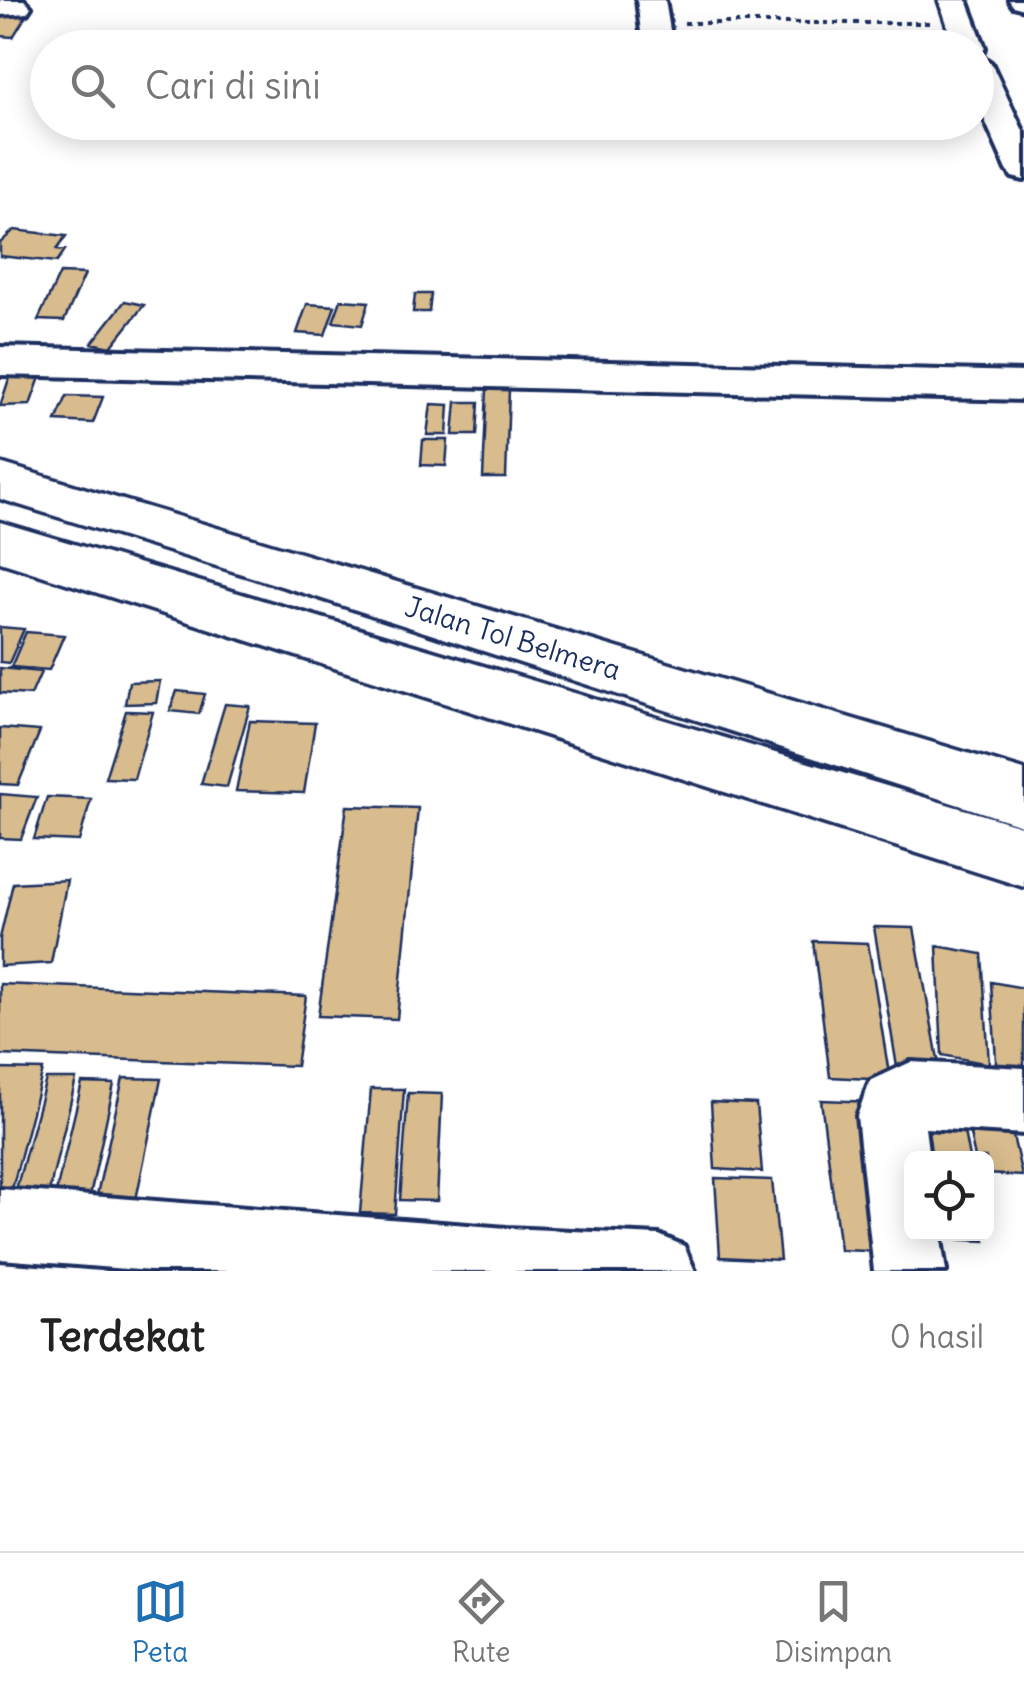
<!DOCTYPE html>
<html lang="id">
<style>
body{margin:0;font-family:Delius,sans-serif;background:#f6f6f6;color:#222}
.controls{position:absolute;right:30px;bottom:30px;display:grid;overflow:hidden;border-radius:15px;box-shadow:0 5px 25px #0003}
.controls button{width:90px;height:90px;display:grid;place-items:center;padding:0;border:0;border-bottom:2px solid #e0e0e0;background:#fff;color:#222;font:50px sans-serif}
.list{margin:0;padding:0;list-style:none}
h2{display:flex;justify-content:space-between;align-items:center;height:130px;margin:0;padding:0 40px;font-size:42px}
h2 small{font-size:32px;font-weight:400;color:#767676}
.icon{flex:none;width:55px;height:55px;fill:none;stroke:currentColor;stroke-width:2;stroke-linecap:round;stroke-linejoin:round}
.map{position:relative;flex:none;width:1024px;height:1271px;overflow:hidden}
.search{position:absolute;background:#fff;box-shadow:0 5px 25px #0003;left:30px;right:30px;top:30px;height:110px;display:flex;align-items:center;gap:25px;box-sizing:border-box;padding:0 35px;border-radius:55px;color:#767676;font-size:38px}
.sheet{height:280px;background:#fff}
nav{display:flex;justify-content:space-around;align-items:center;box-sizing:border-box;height:140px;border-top:2px solid #e0e0e0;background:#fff;font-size:28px;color:#767676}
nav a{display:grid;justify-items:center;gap:5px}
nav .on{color:#1f6fb2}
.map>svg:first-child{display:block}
.building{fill:#d8bc8d;stroke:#1b2f5e;stroke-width:2.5}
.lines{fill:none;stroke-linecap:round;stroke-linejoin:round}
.minor-casing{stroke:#1b2f5e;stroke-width:8}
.highway-casing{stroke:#1b2f5e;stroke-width:7}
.path{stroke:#1b2f5e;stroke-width:4;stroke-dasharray:5 5;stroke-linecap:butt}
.minor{fill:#fff;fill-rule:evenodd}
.highway{fill:#fff;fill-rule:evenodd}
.labels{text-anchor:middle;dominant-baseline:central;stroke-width:9;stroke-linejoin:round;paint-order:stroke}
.street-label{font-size:28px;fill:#1b2f5e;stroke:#fff}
</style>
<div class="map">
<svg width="1024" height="1271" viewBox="0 0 1024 1271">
<rect width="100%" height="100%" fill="#fff"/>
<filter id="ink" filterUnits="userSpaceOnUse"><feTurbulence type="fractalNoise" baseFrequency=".01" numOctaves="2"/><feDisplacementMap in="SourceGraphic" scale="20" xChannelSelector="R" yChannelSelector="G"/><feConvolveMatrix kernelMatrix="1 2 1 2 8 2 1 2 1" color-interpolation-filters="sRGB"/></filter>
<g filter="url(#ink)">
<path class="building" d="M7,10L29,11L13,37L0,36V21Z
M14,230L66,236L57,249L65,250L57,262L0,256V243Z
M60,273L85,274L64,321L38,320Z
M415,294H431L429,312H413Z
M341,300L369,302L362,325L333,322Z
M125,301L144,305L111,347L92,343Z
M307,304L335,306L325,335L297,333Z
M43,369L30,405L0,406L12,370Z
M487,389H509L506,478H483Z
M67,396L103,397L93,423L56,421Z
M456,402H479L477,435H453Z
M431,404L449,405L447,435H427Z
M423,440H448L446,466L421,465Z
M0,627L24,629L9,663L0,662Z
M26,632L64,635L49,670L11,667Z
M0,668L41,672L31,695L0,693Z
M160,681L156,703L125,704L129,682Z
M177,691L205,694L199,714L170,711Z
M225,704L250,706L227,787L201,784Z
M126,711L153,712L134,779L105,778Z
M250,721L315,723L304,793L236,791Z
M0,728L40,731L18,785L0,784Z
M0,794L37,797L21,839L0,838Z
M47,797L91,799L79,841L34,839Z
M347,806L418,808L397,1019L318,1016Z
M67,880L51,963L0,966V938L13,883Z
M874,927L914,928L942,1081L899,1079Z
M813,941L868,943L890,1080L830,1077Z
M937,946L982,954L989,1064L942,1055Z
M991,982L1024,988V1082L997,1077Z
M0,984L306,996L296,1066L0,1055Z
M0,1069L43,1070L6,1212H0Z
M123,1078L161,1079L133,1214L93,1213Z
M46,1079H76L45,1209L11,1208Z
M82,1083L114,1084L87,1210L52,1209Z
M371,1089H404L395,1214L360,1213Z
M408,1093L442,1094L437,1201L400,1200Z
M821,1100L874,1102L895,1252L840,1250Z
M711,1102L756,1104L762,1172L715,1169Z
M966,1115L1009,1118L1022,1176L986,1174V1158H975Z
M924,1119L962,1121L969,1158H931Z
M715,1178L772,1180L780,1260L720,1257Z
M944,1234H983L985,1241L945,1239Z"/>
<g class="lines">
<g class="minor-casing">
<path id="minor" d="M0,0H24L31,7L27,13L0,15Z
M637,0H665L673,48H643Z
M939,0H967L985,48L980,55L991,63L1024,133V180L1012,177L1007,170L976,100V48H955Z
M1009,0H1024V9L1013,6Z
M0,347L1024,372V400L0,375Z
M911,1062L1024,1068V1134L925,1128L929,1158H912V1234H940L946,1271H874L857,1116L870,1081Z
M0,1189L507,1228L659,1235L684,1246L695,1271H151L0,1259Z"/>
</g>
<g class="highway-casing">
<path id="highway" d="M0,463L1024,770V826L310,595L0,499Z
M0,522L1024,827V887L0,562Z"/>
</g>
<path class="path" d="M684,23H931"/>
<use href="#minor" class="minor"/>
<use href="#highway" class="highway"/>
</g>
</g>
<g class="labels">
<g class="street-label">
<text transform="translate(513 638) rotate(17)">Jalan Tol Belmera</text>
</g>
</g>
</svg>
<div class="controls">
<button><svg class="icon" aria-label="locate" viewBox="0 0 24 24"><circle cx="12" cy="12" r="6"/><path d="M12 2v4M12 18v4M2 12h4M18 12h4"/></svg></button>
</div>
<div class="search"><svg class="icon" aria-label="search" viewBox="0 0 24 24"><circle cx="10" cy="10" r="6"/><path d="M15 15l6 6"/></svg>Cari di sini</div>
</div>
<section class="sheet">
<h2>Terdekat<small>0 hasil</small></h2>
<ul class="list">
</ul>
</section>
<nav>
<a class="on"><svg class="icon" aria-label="map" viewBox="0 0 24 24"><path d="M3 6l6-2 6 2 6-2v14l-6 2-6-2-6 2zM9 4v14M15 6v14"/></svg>Peta</a>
<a><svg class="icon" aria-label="directions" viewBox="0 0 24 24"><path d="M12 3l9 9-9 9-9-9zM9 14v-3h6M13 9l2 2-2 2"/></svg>Rute</a>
<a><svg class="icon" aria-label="saved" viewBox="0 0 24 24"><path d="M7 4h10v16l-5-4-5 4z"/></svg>Disimpan</a>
</nav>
